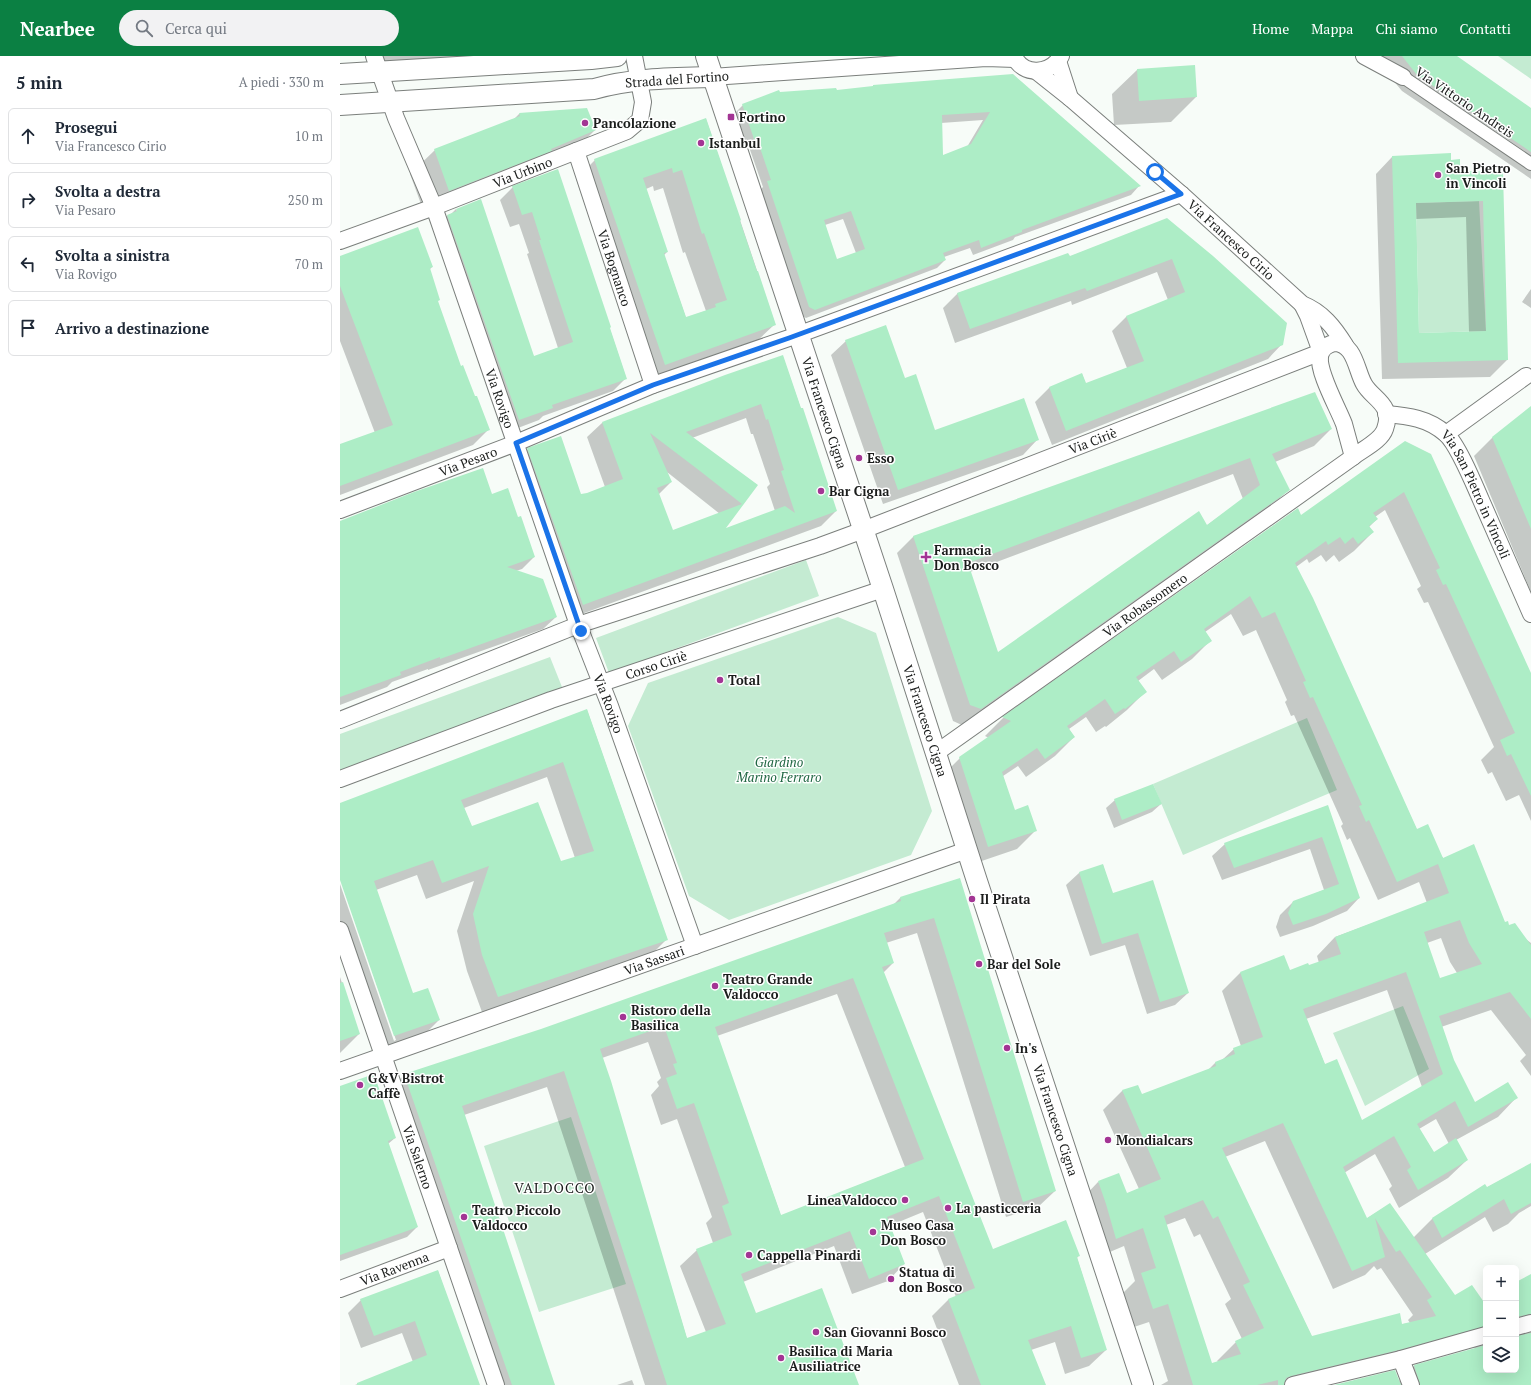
<!DOCTYPE html>
<html lang="it">
<meta charset="utf-8">
<style>
body{margin:0;font-family:"PT Serif",serif;background:#f2f2f3;color:#1f2937}
.controls{position:absolute;right:12px;bottom:12px;display:grid;overflow:hidden;border-radius:6px;box-shadow:0 4px 16px #0002}
.controls button{width:36px;height:36px;display:grid;place-items:center;padding:0;border:0;border-bottom:1px solid #e0e1e3;background:#fff;color:#1f2937;font:20px sans-serif}
.stop{position:absolute;width:12px;height:12px;margin:-9px;border:3px solid #1a73e8;border-radius:50%;background:#fff}
.stop.end{background:#1a73e8;border-color:#fff;box-shadow:0 1px 4px #0008}
.list{margin:0;padding:0;list-style:none}
h2{display:flex;justify-content:space-between;align-items:center;height:52px;margin:0;padding:0 16px;font-size:17px}
h2 small{font-size:13px;font-weight:400;color:#747a83}
.list li{display:grid;grid-template-columns:26px 1fr auto;gap:12px;align-items:center;box-sizing:border-box;height:56px;margin:0 8px 8px;padding:0 8px;border:1px solid #e0e1e3;border-radius:6px}
.list b{display:block;font-size:15px;white-space:nowrap}
.list p{margin:0;font-size:13px;white-space:nowrap;color:#747a83}
.list em{font-size:13px;font-style:normal;color:#747a83}
.icon{flex:none;width:22px;height:22px;fill:none;stroke:currentColor;stroke-width:2;stroke-linecap:round;stroke-linejoin:round}
.map{position:relative;flex:none;width:1191px;height:1329px;overflow:hidden}
header{display:flex;align-items:center;gap:24px;box-sizing:border-box;height:56px;padding:0 20px;background:#0b8043;color:#fff}
header strong{font-size:19px}
nav{display:flex;gap:22px;margin-inline-start:auto;font-size:14px}
.search{width:280px;height:36px;background:#f2f2f3;display:flex;align-items:center;gap:10px;box-sizing:border-box;padding:0 14px;border-radius:22px;color:#747a83;font-size:15px}
main{display:flex}
aside{flex:1;background:#fff}
.map>svg:first-child{display:block}
.green{fill:#c4ebd2}
.shadow{fill:#0003;fill-rule:evenodd}
.building{fill:#adedc6;fill-rule:evenodd}
.lines{fill:none;stroke-linecap:round;stroke-linejoin:round}
.pedestrian-casing{stroke:#7b7f7c;stroke-width:14}
.minor-casing{stroke:#7b7f7c;stroke-width:18}
.tertiary-casing{stroke:#7b7f7c;stroke-width:22}
.pedestrian{stroke:#fff;stroke-width:12}
.minor{stroke:#fff;stroke-width:16}
.tertiary{stroke:#fff;stroke-width:20}
.route{stroke:#1a73e8;stroke-width:5}
.poi-dot{fill:#a33594;stroke:#fff;stroke-width:1.5}
.labels{text-anchor:middle;dominant-baseline:central;stroke-width:3;stroke-linejoin:round;paint-order:stroke}
.street-label{font-size:13px;fill:#1a1c1b;stroke:#fff}
.poi-label{font-size:13px;font-weight:bold;fill:#1a1c1b;stroke:#fff;text-anchor:start}
.park-label{font-size:13px;font-style:italic;fill:#1f6642;stroke:#fff}
.neighbourhood-label{font-size:14px;letter-spacing:1px;fill:#1a1c1b;stroke:#fff}
</style>
<header>
<strong>Nearbee</strong>
<div class="search"><svg class="icon" aria-label="search" viewBox="0 0 24 24"><circle cx="10" cy="10" r="6"/><path d="M15 15l6 6"/></svg>Cerca qui</div>
<nav><a>Home</a><a>Mappa</a><a>Chi siamo</a><a>Contatti</a></nav>
</header>
<main>
<aside>
<h2>5 min<small>A piedi · 330 m</small></h2>
<ul class="list">
<li><svg class="icon" aria-label="ahead" viewBox="0 0 24 24"><path d="M12 20V5M6 11l6-6 6 6"/></svg><div><b>Prosegui</b><p>Via Francesco Cirio</p></div><em>10 m</em></li>
<li><svg class="icon" aria-label="right" viewBox="0 0 24 24"><path d="M7 20v-9h11M14 6l5 5-5 5"/></svg><div><b>Svolta a destra</b><p>Via Pesaro</p></div><em>250 m</em></li>
<li><svg class="icon" aria-label="left" viewBox="0 0 24 24"><path d="M17 20v-9H6M10 6l-5 5 5 5"/></svg><div><b>Svolta a sinistra</b><p>Via Rovigo</p></div><em>70 m</em></li>
<li><svg class="icon" aria-label="arrive" viewBox="0 0 24 24"><path d="M6 21V4h12l-3 4 3 4H6"/></svg><div><b>Arrivo a destinazione</b></div></li>
</ul>
</aside>
<div class="map">
<svg width="1191" height="1329" viewBox="0 0 1191 1329">
<rect width="100%" height="100%" fill="#f7fcf8"/>
<path class="green" d="M1158,0H1191V23Z
M1139,145L1146,275L1079,277L1076,147Z
M466,504L479,540L269,617L256,582Z
M498,561L536,577L592,755L571,799L389,864L349,840L288,670L308,627Z
M210,601L224,636L0,719V678Z
M967,662L997,734L843,799L813,728Z
M1063,950L1089,1013L1025,1050L993,977Z
M231,1061L286,1228L199,1256L144,1090Z"/>
<path class="shadow" d="M25,0H254L32,17Z
M1041,0H1115L1191,53V123L1062,35L1042,11Z
M854,10L856,41L831,66L774,69L772,38L797,14Z
M673,19L799,130L791,139L675,181L673,184L633,199L630,192L604,201L605,204L597,212L466,262L461,259L419,135L423,131L409,91H405L395,57L403,49L439,37L496,35L532,31L533,30ZM643,64L627,91L602,100L601,67ZM503,163L516,197L496,204L485,169Z
M246,53L255,74L230,99L85,159L70,118L95,94L174,63L179,58Z
M366,63L435,268L415,287L306,328L236,123L255,104ZM313,130L314,135L323,132L343,197L345,196L366,255L346,262L324,199L327,196L306,133Z
M1052,101L1110,105L1119,116L1162,117L1167,304L1150,321L1042,323L1036,118ZM1126,161L1129,276L1078,278L1076,163Z
M217,114L286,322L273,335L203,360L199,364L167,376L94,173L107,160L111,158L116,153L194,301L218,292L187,198L189,197L179,168L170,171L160,144L173,131Z
M827,163L942,288L928,303L712,389L695,346L709,332L742,318L746,329L787,312L772,275L786,261L828,244L817,216L732,249L731,245L615,287L603,252L618,237L729,201Z
M0,202L92,211L89,214L97,245L120,311L149,373L133,389L0,439V390L35,377L0,285Z
M1191,233V252L1182,246Z
M506,285L564,323L594,375L697,384L683,399L543,448L491,299Z
M443,301L496,455L481,470L228,563L173,408L188,393L241,440L265,431L247,381L262,367ZM406,362L411,378H413L430,428L427,431L435,455L383,474L417,429L352,382ZM327,416L380,458L332,475L318,439L331,426Z
M1191,351V536L1134,400L1152,382Z
M991,373L974,390L935,406L948,434L931,451L624,670L613,665L557,497L574,480ZM893,418L903,443L866,470L658,598L630,516Z
M1065,386L1191,620V765L1179,739L1166,745L1152,716L1148,718L1141,704L1154,691L1088,546L1084,547L1077,533L1081,530L1045,454L1035,461L1037,463L1029,471L1033,476L1014,495L999,506L994,499L986,506L981,499L969,507L967,503L956,511L1077,774L1164,867L1191,887V1020L1180,1005L1186,999L1151,954L1101,971L1113,1004L1134,1047L1176,1042L1158,1061L1116,1084L1127,1104L1108,1122L1059,1152L1049,1133L1052,1130L1035,1098L1004,1117L1026,1163L1050,1148L1073,1182L1092,1163L1145,1130L1146,1132L1191,1108V1150L1179,1157L1168,1168L1153,1176L1145,1161L1085,1198L1115,1241L1144,1248L1146,1247V1314H1176V1281L1180,1280L1176,1277V1227L1191,1222V1329H998L1059,1325L1074,1310L1135,1293L1134,1291L969,1329H821L828,1325L809,1266L794,1271L783,1237L795,1225L784,1190L758,1201L740,1145L758,1126L786,1138L799,1133L763,1054L782,1035L797,1031L801,1039L868,1014L875,1007L882,1004L894,993L901,990L882,935L900,917L949,915L979,907L977,900L995,881L1087,847L1079,826L1038,844L1010,782L1007,784L1001,770L1003,768L954,659L951,660L945,646L947,644L916,574L903,580L891,558L865,576L871,584L852,603L822,624L814,613L798,625L805,636L787,654L766,671L765,670L756,676L746,661L729,673L734,681L715,700L686,721L678,710L663,720L674,755L696,774L677,793L630,809L601,721L620,702L649,682L645,680L663,662L957,453L961,460ZM1101,882L1110,906L1117,917L1099,924L1087,887ZM1047,934L1082,1031L1022,1066L985,1009L966,963ZM1096,1063L1109,1088L1094,1097L1079,1073ZM925,1085L993,1233L1025,1219L1034,1210L1037,1214L1041,1212L1073,1259L1068,1264L1070,1267L972,1281L885,1101ZM845,1162L854,1181L860,1178L891,1243L885,1248L902,1283L896,1286L877,1305L878,1306L871,1309L826,1169Z
M152,439L177,463L194,501L182,513L176,515L216,561L203,573L88,614V613L52,626L47,631L0,649V466Z
M247,654L327,883L311,899L142,956L127,915L117,875L134,825L86,843L77,819L36,834L72,938L99,964L83,980L38,995L0,886V828L54,985L56,984L0,822V748ZM207,721L235,802L221,806L132,772L124,752Z
M775,744L821,748L812,756L774,772L766,752Z
M987,750L1019,842L1007,855L973,870L940,881L936,871L940,859L953,846L984,834L970,793L882,824L872,800L885,788Z
M763,809L772,838L848,937L835,949L807,958L785,889L750,900L726,829L739,817Z
M619,823L715,1135L698,1151L666,1161L577,877L546,887L553,907L543,917L652,1194L739,1199L737,1202L766,1294L749,1310L725,1318L715,1286L691,1294L703,1329H619L592,1260L608,1244L616,1241L583,1156L549,1170L564,1208L548,1225L512,1238L494,1190L403,1226L415,1258L508,1329H305L207,1031L124,1059L214,1329H150L48,1036L64,1019L202,974L553,849L560,842ZM497,938L565,1111L441,1160L377,980ZM308,986L321,1022L317,1026L319,1030L311,1039L321,1069L337,1063L372,1161L366,1167L373,1187L357,1194L340,1210L366,1276L347,1283L262,1002Z
M0,921L19,978L0,997Z
M0,1031L55,1082L48,1088L77,1171L67,1181L0,1205Z
M98,1215L138,1329H15L57,1313L73,1306L62,1277L21,1292L8,1257L21,1244Z
M292,1324L294,1329H277Z"/>
<path class="building" d="M1062,0H1117L1191,52V96L1077,19Z
M855,9L857,41L799,45L797,13Z
M673,18L801,130L682,174V176L641,192L639,184L603,197L606,204L475,254L469,251L427,125L431,124L417,83H414L402,48L439,34L440,36L496,32L497,34L533,30V29ZM650,56L631,88L603,99L602,59ZM511,155L525,193L497,203L484,164Z
M247,52L256,74L211,93L212,95L109,135L94,93L180,60L179,57Z
M366,62L401,164L400,165L417,215H418L436,269L325,309L254,103ZM332,112L333,117L342,114L362,178L364,177L387,244L375,248L376,251L346,261L324,197L328,196L303,122Z
M1111,97V104L1120,103V115L1163,116L1168,304L1058,307L1052,100ZM1143,145L1146,275L1079,277L1076,147Z
M218,113L271,271L270,272L287,323L212,349L213,352L179,364L107,159L117,155L116,153L141,143L194,300L233,286L199,184H201L192,156L182,159L172,130Z
M827,162L873,200L947,267L943,289L726,375L709,331L742,317L746,327L804,305L786,260L845,236L832,203L747,235L745,232L630,273L617,237L728,197L730,200Z
M78,171L93,211L90,212L100,244L98,245L121,310L123,309L135,340H137L150,374L0,430V388L53,369L0,230V200Z
M546,269L565,322L576,318L595,374L684,342L699,384L558,434L505,284Z
M443,299L461,352H463L497,455L243,549L187,392L221,380L241,438L247,437L283,423L262,366L385,319ZM421,348L426,364L428,363L444,414L441,415L455,457L445,450L386,472L418,429L346,376ZM310,377L360,415L402,448L333,474L317,432L332,426Z
M975,336L992,373L932,398L950,434L641,653L630,649L573,480ZM910,402L920,429L867,469L859,455L658,596L628,507Z
M1191,350V473L1152,381Z
M1065,385L1091,398L1191,617V740L1171,698L1167,700L1160,684L1175,677L1106,528L1103,529L1096,514L1100,512L1064,436L1033,457L1038,463L1029,470L1034,476L1018,488L1013,481L1005,488L1000,481L988,489L986,485L955,507L973,542L1077,773L1088,768L1103,802L1134,788L1165,866L1168,865L1169,869L1175,867L1191,889V963L1170,936L1099,960L1114,1004L1135,1046L1168,1026L1178,1042L1128,1071L1115,1045L1077,1068L1094,1096L1116,1082L1128,1104L1078,1134L1067,1114L1071,1111L1054,1080L1003,1111L1027,1162L1050,1147L1115,1239L1132,1229L1146,1249V1270L1059,1294L951,1320L946,1322L944,1329H938V1324L917,1329H853L828,1248L813,1253L801,1217L816,1212L803,1172L776,1183L766,1148L758,1125L779,1117L787,1137L821,1123L782,1034L798,1029L802,1038L876,1010L875,1006L895,998L893,992L923,981L900,916L944,899L950,914L968,907L969,909L1001,898L995,881L1109,837L1098,808L1057,826L1029,764L1026,766L1019,750L1022,749L973,641L970,642L963,626L966,625L935,556L922,562L910,540L864,573L872,585L841,606L834,595L796,621L807,636L785,653L784,652L775,658L765,643L727,670L735,681L705,703L697,692L662,716L675,754L688,749L697,775L648,791L619,701L671,665L662,661L958,452L961,459ZM1120,864L1129,887L1142,908L1100,922L1084,876ZM1066,916L1103,1018L1022,1064L997,1003L985,1008L963,953ZM943,1067L1012,1215L1045,1201L1035,1162L1056,1196L1060,1194L1092,1241L1087,1244L1096,1260L1062,1268L1060,1257L972,1280L882,1092ZM863,1144L873,1163L878,1160L910,1226L903,1229L924,1272L895,1285L901,1298L872,1307L824,1160Z
M143,412L152,438L168,432L178,461L181,460L195,501L167,511L203,523L217,561L100,603V601L60,616L61,619L0,641V465L74,436Z
M247,653L328,884L158,941L142,899L133,858L149,810L102,827L93,804L34,825L73,937L88,932L100,964L54,980L0,824V747ZM223,706L254,795L221,805L198,746L132,770L121,744Z
M813,728L822,748L782,764L774,743Z
M988,749L1020,842L986,858L953,869L948,857L953,845L999,828L982,781L894,812L884,787Z
M763,808L773,837L813,824L849,937L820,946L798,877L762,888L739,816Z
M620,822L716,1135L683,1146L594,862L544,877L554,907L542,911L653,1193L726,1164L740,1200L737,1201L767,1294L741,1302L731,1270L688,1284L706,1329H641L608,1243L635,1232L599,1140L547,1161L565,1208L529,1223L510,1175L401,1218L416,1257L482,1232L519,1329H327L224,1015L122,1050L215,1329H172L64,1018L201,973L561,845L560,841ZM513,922L584,1103L441,1159L375,971ZM324,970L337,1007L333,1008L337,1018L326,1022L337,1053L354,1047L389,1147L382,1150L392,1179L356,1193L386,1268L347,1282L271,1025L260,993Z
M3,926L20,978L0,985V927Z
M34,1018L56,1082L48,1085L78,1171L0,1199V1030Z
M1191,1107V1147L1171,1158L1164,1143L1102,1182L1092,1162L1145,1128L1147,1131Z
M98,1214L140,1329H17V1327L87,1299L75,1265L34,1280L20,1243Z
M1191,1218V1258L1176,1261V1226Z
M1191,1277V1329H1080L1074,1309L1146,1289V1314H1176V1280Z
M1055,1314L1061,1329H994Z"/>
<g class="lines">
<g class="pedestrian-casing">
<path id="pedestrian" d="M1063,21L1191,108"/>
</g>
<g class="minor-casing">
<g id="minor">
<path id="s1" d="M34,0L56,62L94,151L236,563L270,650L355,890"/>
<path d="M674,0C683,21 711,18 721,0"/>
<path d="M1024,0L1063,21"/>
<path d="M718,5L730,42"/>
<path id="s2" d="M696,15L730,42L841,138L962,248C982,256 994,271 1005,289"/>
<path d="M372,21L646,2L675,3"/>
<path id="s3" d="M236,95L313,329"/>
<path id="s4" d="M0,185L94,151L287,75L300,64L303,46L294,0"/>
<path d="M994,287C1015,287 1016,314 1024,328C1032,343 1054,348 1045,373C1041,385 1023,393 1013,401C1010,390 1007,379 1004,368C998,352 978,317 980,301C981,293 986,289 994,287Z"/>
<path id="s5" d="M1046,358C1068,360 1088,362 1106,378C1118,389 1134,428 1141,444C1158,482 1174,520 1191,558"/>
<path d="M1106,378L1186,320"/>
<path id="s6" d="M0,454L176,387L313,329L449,282L841,138"/>
<path id="s7" d="M0,664L238,569L480,490L518,476L981,296L968,260L962,248"/>
<path id="s8" d="M596,697L1013,401"/>
<path id="s9" d="M0,723L211,644L543,533"/>
<path id="s10" d="M0,874L156,1329"/>
<path id="s11" d="M0,1015L627,794"/>
<path id="s12" d="M0,1233L109,1192"/>
<path d="M1176,1271L1191,1267"/>
<path d="M1061,1303L1071,1329"/>
<path d="M953,1329L1061,1303L1146,1279"/>
</g>
</g>
<g class="tertiary-casing">
<g id="tertiary">
<path id="s13" d="M366,0L543,533L637,825L803,1329"/>
<path d="M0,18L251,3L277,0"/>
<path d="M0,49L254,33C293,22 333,22 372,21"/>
</g>
</g>
<use href="#pedestrian" class="pedestrian"/>
<use href="#minor" class="minor"/>
<use href="#tertiary" class="tertiary"/>
</g>
<g class="lines">
<path class="route" d="M241,575L176,387L313,329L449,282L841,138L815,116"/>
</g>
<g class="poi-dot">
<rect x="387" y="57" width="8" height="8" rx="2"/>
<circle cx="245" cy="67" r="4"/>
<circle cx="361" cy="87" r="4"/>
<circle cx="1098" cy="119" r="4"/>
<circle cx="519" cy="402" r="4"/>
<circle cx="481" cy="435" r="4"/>
<path d="M584 495h4v4h4v4h-4v4h-4v-4h-4v-4h4z"/>
<circle cx="380" cy="624" r="4"/>
<circle cx="632" cy="843" r="4"/>
<circle cx="639" cy="908" r="4"/>
<circle cx="375" cy="930" r="4"/>
<circle cx="283" cy="961" r="4"/>
<circle cx="667" cy="992" r="4"/>
<circle cx="20" cy="1029" r="4"/>
<circle cx="768" cy="1084" r="4"/>
<circle cx="565" cy="1144" r="4"/>
<circle cx="608" cy="1152" r="4"/>
<circle cx="124" cy="1161" r="4"/>
<circle cx="533" cy="1176" r="4"/>
<circle cx="409" cy="1199" r="4"/>
<circle cx="551" cy="1223" r="4"/>
<circle cx="476" cy="1276" r="4"/>
<circle cx="441" cy="1302" r="4"/>
</g>
<g class="labels">
<g class="street-label">
<text transform="translate(337 23) rotate(-4)">Strada del Fortino</text>
<text transform="translate(1125 46) rotate(34)">Via Vittorio Andreis</text>
<text stroke="none"><textPath href="#s4" startOffset="195">Via Urbino</textPath></text>
<text stroke="none"><textPath href="#s2" startOffset="258">Via Francesco Cirio</textPath></text>
<text stroke="none"><textPath href="#s3" startOffset="123">Via Bognanco</textPath></text>
<text stroke="none"><textPath href="#s1" startOffset="365">Via Rovigo</textPath></text>
<text stroke="none"><textPath href="#s13" startOffset="376">Via Francesco Cigna</textPath></text>
<text stroke="none"><textPath href="#s7" startOffset="803">Via Ciriè</textPath></text>
<text stroke="none"><textPath href="#s6" startOffset="137">Via Pesaro</textPath></text>
<text stroke="none"><textPath href="#s5" startOffset="132">Via San Pietro in Vincoli</textPath></text>
<text stroke="none"><textPath href="#s8" startOffset="256">Via Robassomero</textPath></text>
<text stroke="none"><textPath href="#s9" startOffset="336">Corso Ciriè</textPath></text>
<text stroke="none"><textPath href="#s1" startOffset="689">Via Rovigo</textPath></text>
<text stroke="none"><textPath href="#s13" startOffset="700">Via Francesco Cigna</textPath></text>
<text stroke="none"><textPath href="#s11" startOffset="333">Via Sassari</textPath></text>
<text stroke="none"><textPath href="#s13" startOffset="1120">Via Francesco Cigna</textPath></text>
<text stroke="none"><textPath href="#s10" startOffset="240">Via Salerno</textPath></text>
<text stroke="none"><textPath href="#s12" startOffset="58">Via Ravenna</textPath></text>
</g>
<g class="poi-label">
<text x="399" y="61">Fortino</text>
<text x="253" y="67">Pancolazione</text>
<text x="369" y="87">Istanbul</text>
<text x="1106" y="112">San Pietro<tspan x="1106" dy="15">in Vincoli</tspan></text>
<text x="527" y="402">Esso</text>
<text x="489" y="435">Bar Cigna</text>
<text x="594" y="494">Farmacia<tspan x="594" dy="15">Don Bosco</tspan></text>
<text x="388" y="624">Total</text>
<text x="640" y="843">Il Pirata</text>
<text x="647" y="908">Bar del Sole</text>
<text x="383" y="923">Teatro Grande<tspan x="383" dy="15">Valdocco</tspan></text>
<text x="291" y="954">Ristoro della<tspan x="291" dy="15">Basilica</tspan></text>
<text x="675" y="992">In's</text>
<text x="28" y="1022">G&amp;V Bistrot<tspan x="28" dy="15">Caffè</tspan></text>
<text x="776" y="1084">Mondialcars</text>
<text x="557" y="1144" text-anchor="end">LineaValdocco</text>
<text x="616" y="1152">La pasticceria</text>
<text x="132" y="1154">Teatro Piccolo<tspan x="132" dy="15">Valdocco</tspan></text>
<text x="541" y="1169">Museo Casa<tspan x="541" dy="15">Don Bosco</tspan></text>
<text x="417" y="1199">Cappella Pinardi</text>
<text x="559" y="1216">Statua di<tspan x="559" dy="15">don Bosco</tspan></text>
<text x="484" y="1276">San Giovanni Bosco</text>
<text x="449" y="1295">Basilica di Maria<tspan x="449" dy="15">Ausiliatrice</tspan></text>
</g>
<g class="park-label">
<text x="439" y="706">Giardino<tspan x="439" dy="15">Marino Ferraro</tspan></text>
</g>
<g class="neighbourhood-label">
<text x="215" y="1131">VALDOCCO</text>
</g>
</g>
</svg>
<div class="controls">
<button>+</button>
<button>−</button>
<button><svg class="icon" aria-label="layers" viewBox="0 0 24 24"><path d="M12 4l9 5-9 5-9-5zM3 14l9 5 9-5"/></svg></button>
</div>
<div class="stop" style="left:815px;top:116px"></div>
<div class="stop end" style="left:241px;top:575px"></div>
</div>
</main>
